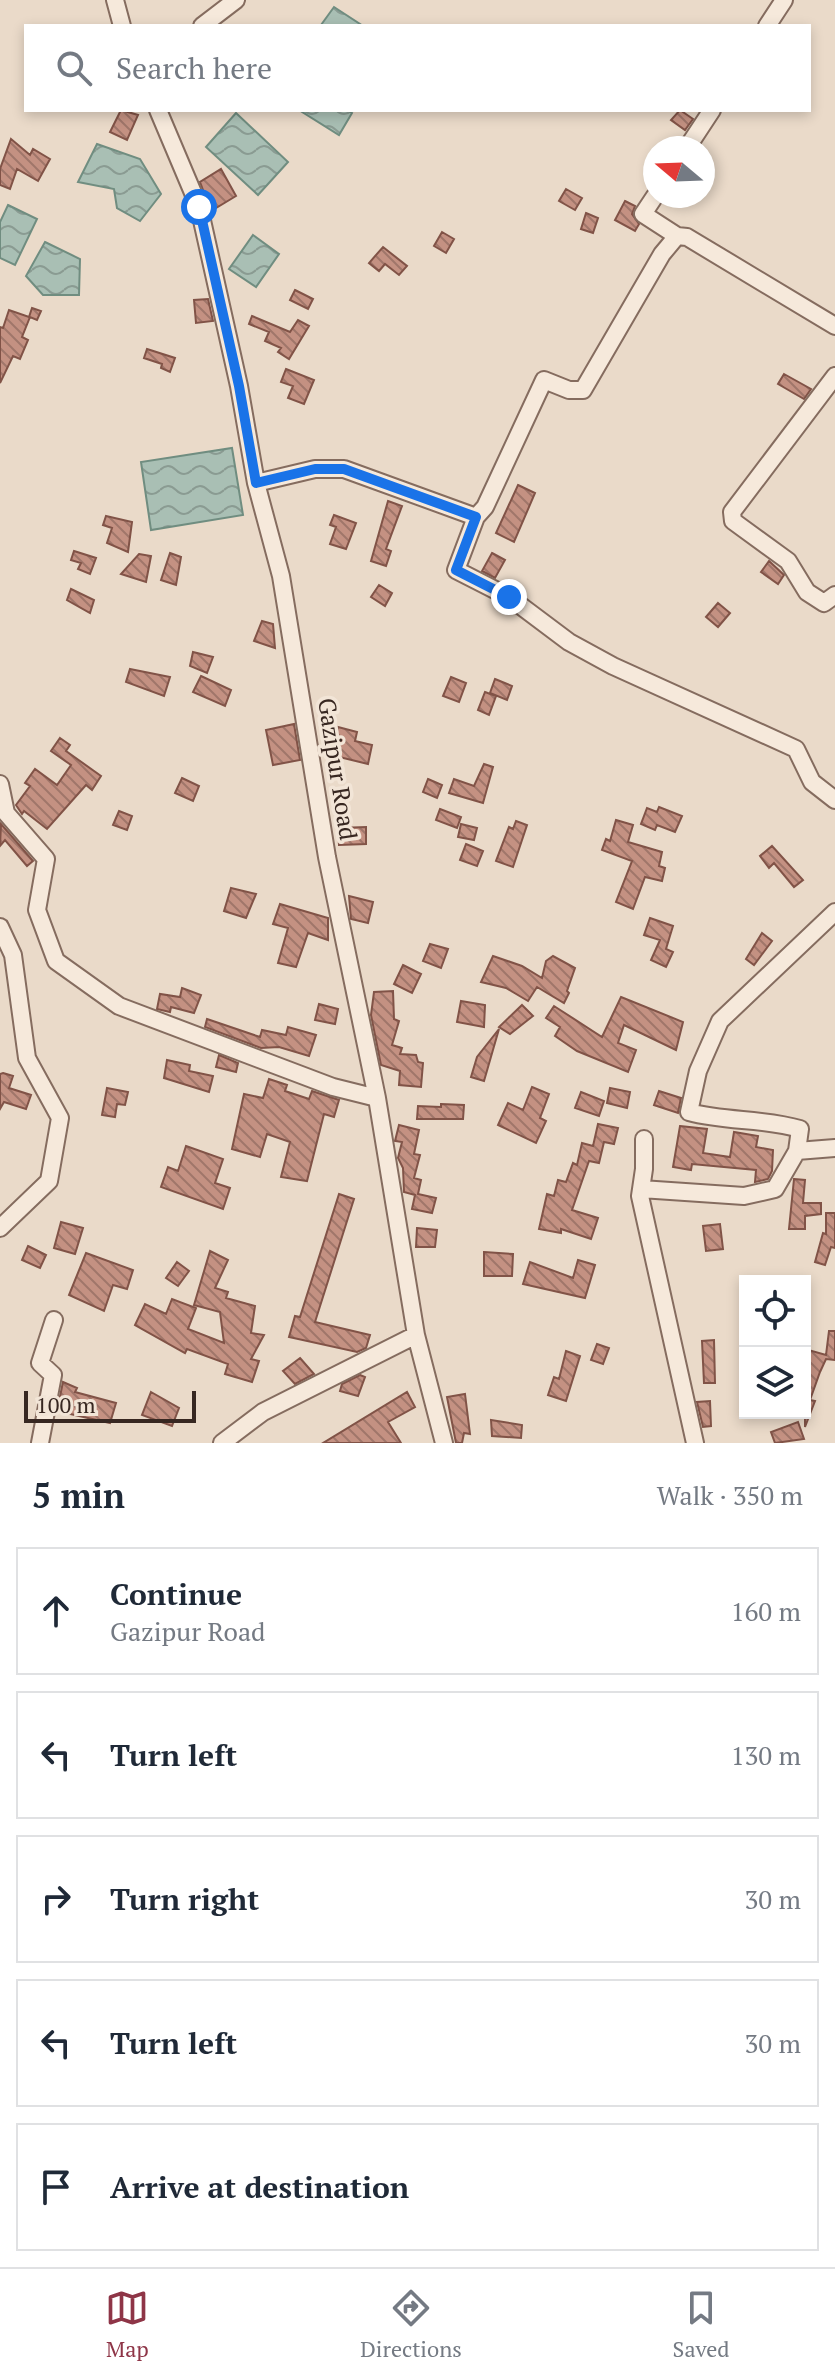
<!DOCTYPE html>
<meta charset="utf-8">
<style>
body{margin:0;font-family:"PT Serif",serif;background:#f6f6f7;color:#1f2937}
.controls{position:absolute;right:24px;bottom:24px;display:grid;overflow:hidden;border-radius:0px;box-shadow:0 4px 12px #0003}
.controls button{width:72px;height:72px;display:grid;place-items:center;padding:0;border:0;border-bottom:2px solid #e0e1e3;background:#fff;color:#1f2937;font:40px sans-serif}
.compass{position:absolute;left:643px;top:136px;width:72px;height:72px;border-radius:50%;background:#fff;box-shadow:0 4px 12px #0003;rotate:289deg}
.scale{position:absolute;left:24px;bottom:20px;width:172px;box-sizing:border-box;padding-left:8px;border:4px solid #372721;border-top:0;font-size:22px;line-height:28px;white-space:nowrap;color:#372721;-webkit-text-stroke:6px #f2e5d7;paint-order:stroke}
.stop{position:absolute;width:24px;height:24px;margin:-18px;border:6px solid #1a73e8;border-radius:50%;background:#fff}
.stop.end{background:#1a73e8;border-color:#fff;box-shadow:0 2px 8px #0008}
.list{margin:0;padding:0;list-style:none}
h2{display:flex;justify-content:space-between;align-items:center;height:104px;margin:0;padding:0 32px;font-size:34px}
h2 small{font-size:26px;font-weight:400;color:#747a83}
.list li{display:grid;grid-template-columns:52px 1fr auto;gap:24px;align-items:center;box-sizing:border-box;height:128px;margin:0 16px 16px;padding:0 16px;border:2px solid #e0e1e3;border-radius:0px}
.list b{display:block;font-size:30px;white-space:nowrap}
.list p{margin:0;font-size:26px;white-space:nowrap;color:#747a83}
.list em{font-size:26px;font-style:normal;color:#747a83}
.icon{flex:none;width:44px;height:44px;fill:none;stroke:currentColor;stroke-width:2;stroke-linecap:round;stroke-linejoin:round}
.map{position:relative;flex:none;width:835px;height:1443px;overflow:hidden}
.search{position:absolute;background:#fff;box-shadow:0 4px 12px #0003;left:24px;right:24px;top:24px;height:88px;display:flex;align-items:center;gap:20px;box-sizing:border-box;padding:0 28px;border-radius:0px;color:#747a83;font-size:30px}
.sheet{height:824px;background:#fff}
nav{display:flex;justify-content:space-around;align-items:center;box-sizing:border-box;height:112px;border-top:2px solid #e0e1e3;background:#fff;font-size:22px;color:#747a83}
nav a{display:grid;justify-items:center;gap:4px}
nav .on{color:#8e3547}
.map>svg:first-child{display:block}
.water{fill:url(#water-waves);stroke:#708d80;stroke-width:2}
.building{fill:url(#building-back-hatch);stroke:#815347;stroke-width:2}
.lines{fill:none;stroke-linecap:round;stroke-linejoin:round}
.minor-casing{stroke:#856c5f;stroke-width:20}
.minor{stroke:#f6e9db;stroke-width:16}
.route{stroke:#1a73e8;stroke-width:10}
.labels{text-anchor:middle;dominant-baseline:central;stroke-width:7;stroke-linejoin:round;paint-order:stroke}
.street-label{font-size:24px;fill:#372721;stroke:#f2e5d7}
</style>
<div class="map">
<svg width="835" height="1443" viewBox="0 0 835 1443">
<defs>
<pattern id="water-waves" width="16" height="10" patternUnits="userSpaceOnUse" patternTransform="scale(2)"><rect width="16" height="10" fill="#a9bfb4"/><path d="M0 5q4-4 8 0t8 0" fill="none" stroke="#8a9b92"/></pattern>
<pattern id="building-back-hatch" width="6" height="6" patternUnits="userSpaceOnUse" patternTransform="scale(2)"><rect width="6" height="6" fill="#c49182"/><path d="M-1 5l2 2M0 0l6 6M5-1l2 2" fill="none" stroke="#a0766a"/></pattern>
</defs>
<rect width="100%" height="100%" fill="#eadac9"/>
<path class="water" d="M334,7L363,26L321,25Z
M299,110H348L352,113L339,135Z
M236,113L288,162L258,195L206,147Z
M97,144L140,159L161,194L140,221L117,208L114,189L78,182Z
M8,205L37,219L15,265L0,258V222Z
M253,235L279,254L256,287L229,269Z
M45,242L80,259L79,295H43L26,276Z
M232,448L243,515L151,530L141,462Z"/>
<path class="building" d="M121,110L138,115L127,140L110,132Z
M680,110L693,119L685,130L671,120Z
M11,139L30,155L33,149L50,159L38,181L17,169L10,189L0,185V169Z
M221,169L236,196L211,211L200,182Z
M566,189L582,198L575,210L559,201Z
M625,201L635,206L632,214L639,224L635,231L615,220Z
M586,213L598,218L593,233L581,229Z
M442,232L454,239L446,253L434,246Z
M383,247L407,266L399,275L385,264L379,271L369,263Z
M295,290L313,299L308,309L290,300Z
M208,299L213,321L196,323L194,300Z
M32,308L41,311L37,320L30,317L22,337L28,340L20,359L13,356L0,383V327L3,328L9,310L29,317Z
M252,316L290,332L298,320L309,326L289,359L278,352L281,348L265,341L269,332L249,324Z
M147,349L175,358L170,372L161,368L162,364L144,358Z
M286,369L314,380L304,404L288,398L293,386L281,382Z
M784,374L811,389L804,399L778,384Z
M518,485L535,493L514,542L496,533Z
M388,501L402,506L386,549L391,551L386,566L371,561Z
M334,515L356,523L346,549L330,544L336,527L330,525Z
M106,516L132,522L128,552L107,543L112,528L103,525Z
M74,551L96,558L90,574L78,569L81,563L71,560Z
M170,553L181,557L176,585L161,580Z
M492,553L505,560L495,578L482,571Z
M139,554L151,556L146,582L121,574Z
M769,561L784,575L778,584L761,572Z
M379,585L392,593L385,606L371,597Z
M71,589L94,600L90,613L67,600Z
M718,603L730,613L718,627L706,617Z
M262,621L273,624L275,648L254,641Z
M193,652L213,657L207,673L190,666Z
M130,669L170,677L164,696L126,682Z
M201,676L231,690L225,706L193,692Z
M451,677L466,683L459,702L443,696Z
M495,679L512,686L507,700L490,693Z
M485,692L496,696L489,715L478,710Z
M294,724L300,760L273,765L266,730Z
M338,727L357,732L355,741L372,745L368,764L331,755Z
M60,738L70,745L66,751L101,776L92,790L86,785L47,829L24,811L22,814L16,805L30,786L25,783L35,769L57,785L71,765L51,751Z
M484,764L493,767L483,803L449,793L454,779L474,786Z
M182,778L199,786L193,801L175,793Z
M428,779L442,785L437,798L423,792Z
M659,807L682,816L675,832L657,825L655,830L641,824L647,808L657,812Z
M440,809L461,817L457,828L436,820Z
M119,811L132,816L127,830L113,825Z
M616,820L633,825L628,842L662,852L659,866L665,868L662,881L645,877L633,909L616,902L632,861L602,850L606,839L610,841Z
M516,821L527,825L513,867L496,861L509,827L513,829Z
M1,824L33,861L27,866L5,840L0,846Z
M461,824L477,828L474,840L458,837Z
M366,827V844L339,845L338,828Z
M466,844L483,851L477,866L460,860Z
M772,846L803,880L794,887L774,863L769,868L760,856Z
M231,888L256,894L246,918L224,911Z
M349,896L373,902L368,923L351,919Z
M280,904L328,918V940L308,933L296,967L278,963L288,928L273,924Z
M650,918L673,926L666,949L673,952L666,967L651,960L660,940L644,935Z
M762,933L772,941L754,965L746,959Z
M430,944L448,949L441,968L423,961Z
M493,956L522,966L542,978L546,961L553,956L575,968L567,991L569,993L564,1003L537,987L528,1001L506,988L481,982Z
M403,965L421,974L412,993L394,984Z
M182,988L201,995L194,1013L171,1007L170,1012L157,1009L160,994L180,997Z
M393,991L394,1019L399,1021L392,1045L402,1048L400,1054L416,1055L418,1062L423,1063L421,1087L399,1085L400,1071L381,1065L371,1015L374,992Z
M621,997L683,1022L676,1050L624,1025L618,1043L636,1050L628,1072L577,1051L555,1036L560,1027L546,1018L554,1006L602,1037Z
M461,1001L485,1005L484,1027L457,1022Z
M319,1004L338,1009L335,1024L315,1020Z
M522,1005L533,1016L510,1034L499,1027Z
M207,1019L260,1037L262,1030L286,1035L288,1027L316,1035L309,1056L279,1047L261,1048L205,1027Z
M499,1029L484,1081L471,1077L477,1057Z
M219,1055L238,1063L236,1072L216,1067Z
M167,1060L190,1065L189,1071L213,1076L209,1092L164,1078Z
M3,1073L13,1076L9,1088L31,1095L26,1109L4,1102L0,1109V1074Z
M269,1079L287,1085L285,1091L309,1099L312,1091L339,1100L334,1117L324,1114L307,1181L281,1177L290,1142L267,1134L260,1157L232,1149L244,1094L263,1098Z
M532,1087L549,1094L540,1118L546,1121L536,1143L498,1125L508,1103L523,1110Z
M107,1088L128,1092L125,1105L117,1104L115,1117L102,1115Z
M610,1088L630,1092L627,1108L607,1103Z
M659,1091L681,1098L678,1113L654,1105Z
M581,1092L604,1101L599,1116L575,1108Z
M441,1104L464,1105L463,1119H417L418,1106L441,1107Z
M598,1124L618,1128L614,1144L604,1142L599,1163L589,1161L572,1210L598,1218L591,1239L561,1229V1233L539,1229L547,1194L554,1196L558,1180L566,1182L573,1163L577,1165L582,1143L593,1146Z
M399,1125L419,1130L414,1154L420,1155L414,1178L421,1180L418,1194L436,1198L432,1213L412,1209L415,1195L404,1192L403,1168L398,1158L402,1142L395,1141Z
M680,1126L707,1129L703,1153L730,1157L734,1132L758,1136L756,1147L773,1150L772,1171L768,1179L755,1182L756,1170L692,1164L691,1170L673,1167Z
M186,1146L223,1159L215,1183L230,1188L223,1209L161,1187L168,1167L178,1171Z
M794,1179L805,1180L803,1203H821V1214L805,1216V1229H789Z
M339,1194L354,1199L315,1322L370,1335L366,1348L357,1352L289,1337L295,1316L300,1317Z
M826,1213H835V1248L831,1247L825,1265L815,1262L823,1233L826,1234Z
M61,1222L83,1228L75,1254L54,1248Z
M720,1224L723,1249L706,1251L703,1226Z
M417,1228L437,1230L435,1247H416Z
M28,1246L46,1255L40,1268L22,1260Z
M210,1251L228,1260L215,1288L228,1292L226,1298L255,1306L251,1333L264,1335L251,1359L259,1361L252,1382L225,1374L228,1364L187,1349L185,1353L135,1325L145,1304L166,1314L172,1299L196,1308L188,1329L224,1343L220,1312L194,1305Z
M484,1252L513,1254L512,1276H484Z
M86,1253L133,1270L127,1289L113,1285L104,1311L69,1295Z
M578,1260L595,1265L585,1298L523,1284L530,1262L573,1278Z
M177,1262L189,1271L178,1286L166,1278Z
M829,1331H835V1360L826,1359L820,1372L810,1400L815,1401L805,1427V1349L826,1355Z
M714,1340L715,1383H704L702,1341Z
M597,1344L609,1348L603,1364L591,1360Z
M566,1351L580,1356L566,1401L548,1395L554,1377L559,1379Z
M300,1358L314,1374L295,1384L283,1371Z
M360,1375L365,1377L358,1396L340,1391L342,1384Z
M63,1382L77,1388L75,1392L116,1403L110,1423L57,1411Z
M151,1392L179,1408L172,1426L142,1415Z
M407,1392L415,1407L388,1422L401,1443H323Z
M465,1394L470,1434L464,1433L462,1443H456L447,1397Z
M710,1401L711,1426L703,1427L697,1402Z
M491,1420L522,1425L521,1438L492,1436Z
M798,1422L804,1439L775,1443L771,1432Z"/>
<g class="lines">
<g class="minor-casing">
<path id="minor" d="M115,0L122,26
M202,26L236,0
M767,26L784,0
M158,110L199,207L239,386L256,483L281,576L327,857L377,1098L416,1335L444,1443
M687,148L712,110
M655,196L643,214L677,236
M835,376L732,512L733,521L788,561L807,592L824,603L835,595
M256,483L315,469H344L476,517L485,507L544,380L569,390H583L662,254L677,236L687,237L835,326
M476,517L456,570L509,597L569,642L613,666L796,749L812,782L835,800
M0,784L6,813L46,859L37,910L56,961L119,1006L333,1087L377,1098
M0,927L13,955L27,1058L60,1118L49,1181L0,1228
M644,1139V1169L640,1196L695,1443
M797,1151L800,1129C763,1118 726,1122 689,1112L698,1071L720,1021L835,912
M641,1189L744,1196L775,1189L797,1151L835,1148
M40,1443L53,1375L40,1363L54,1320
M222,1443L263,1412L416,1335"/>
</g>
<use href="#minor" class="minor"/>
</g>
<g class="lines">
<path class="route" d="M199,207L239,386L256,483L315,469H344L476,517L456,570L509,597"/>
</g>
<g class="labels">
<g class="street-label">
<text transform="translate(338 769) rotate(81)">Gazipur Road</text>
</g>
</g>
</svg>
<div class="controls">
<button><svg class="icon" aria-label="locate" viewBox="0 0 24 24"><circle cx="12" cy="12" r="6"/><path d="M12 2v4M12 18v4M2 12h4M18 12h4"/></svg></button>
<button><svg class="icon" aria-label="layers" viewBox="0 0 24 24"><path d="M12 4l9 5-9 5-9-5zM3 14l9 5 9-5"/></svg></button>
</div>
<svg class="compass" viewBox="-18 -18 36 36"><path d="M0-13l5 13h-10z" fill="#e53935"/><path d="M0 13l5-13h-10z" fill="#747a83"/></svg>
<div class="scale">100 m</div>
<div class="stop" style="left:199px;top:207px"></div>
<div class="stop end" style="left:509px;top:597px"></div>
<div class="search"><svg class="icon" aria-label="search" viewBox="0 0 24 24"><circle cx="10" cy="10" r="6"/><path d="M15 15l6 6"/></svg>Search here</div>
</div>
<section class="sheet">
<h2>5 min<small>Walk · 350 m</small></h2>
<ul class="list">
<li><svg class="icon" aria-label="ahead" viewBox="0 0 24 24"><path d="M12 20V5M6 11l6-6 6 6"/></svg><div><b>Continue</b><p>Gazipur Road</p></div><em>160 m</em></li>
<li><svg class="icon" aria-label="left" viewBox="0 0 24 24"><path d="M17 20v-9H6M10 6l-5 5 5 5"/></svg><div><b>Turn left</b></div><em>130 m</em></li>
<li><svg class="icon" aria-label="right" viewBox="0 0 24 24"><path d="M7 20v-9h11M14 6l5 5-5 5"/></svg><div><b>Turn right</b></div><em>30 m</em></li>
<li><svg class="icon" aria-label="left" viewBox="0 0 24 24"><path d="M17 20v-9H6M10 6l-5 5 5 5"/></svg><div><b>Turn left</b></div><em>30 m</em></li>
<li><svg class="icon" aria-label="arrive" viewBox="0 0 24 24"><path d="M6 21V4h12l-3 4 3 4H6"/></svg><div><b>Arrive at destination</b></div></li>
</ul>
</section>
<nav>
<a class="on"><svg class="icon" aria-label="map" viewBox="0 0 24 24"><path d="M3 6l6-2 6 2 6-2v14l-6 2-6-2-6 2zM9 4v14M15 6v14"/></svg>Map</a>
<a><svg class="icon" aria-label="directions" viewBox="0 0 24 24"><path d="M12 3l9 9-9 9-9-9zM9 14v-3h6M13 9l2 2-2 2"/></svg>Directions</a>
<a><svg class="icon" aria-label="saved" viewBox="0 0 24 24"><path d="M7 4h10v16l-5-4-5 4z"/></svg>Saved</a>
</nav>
